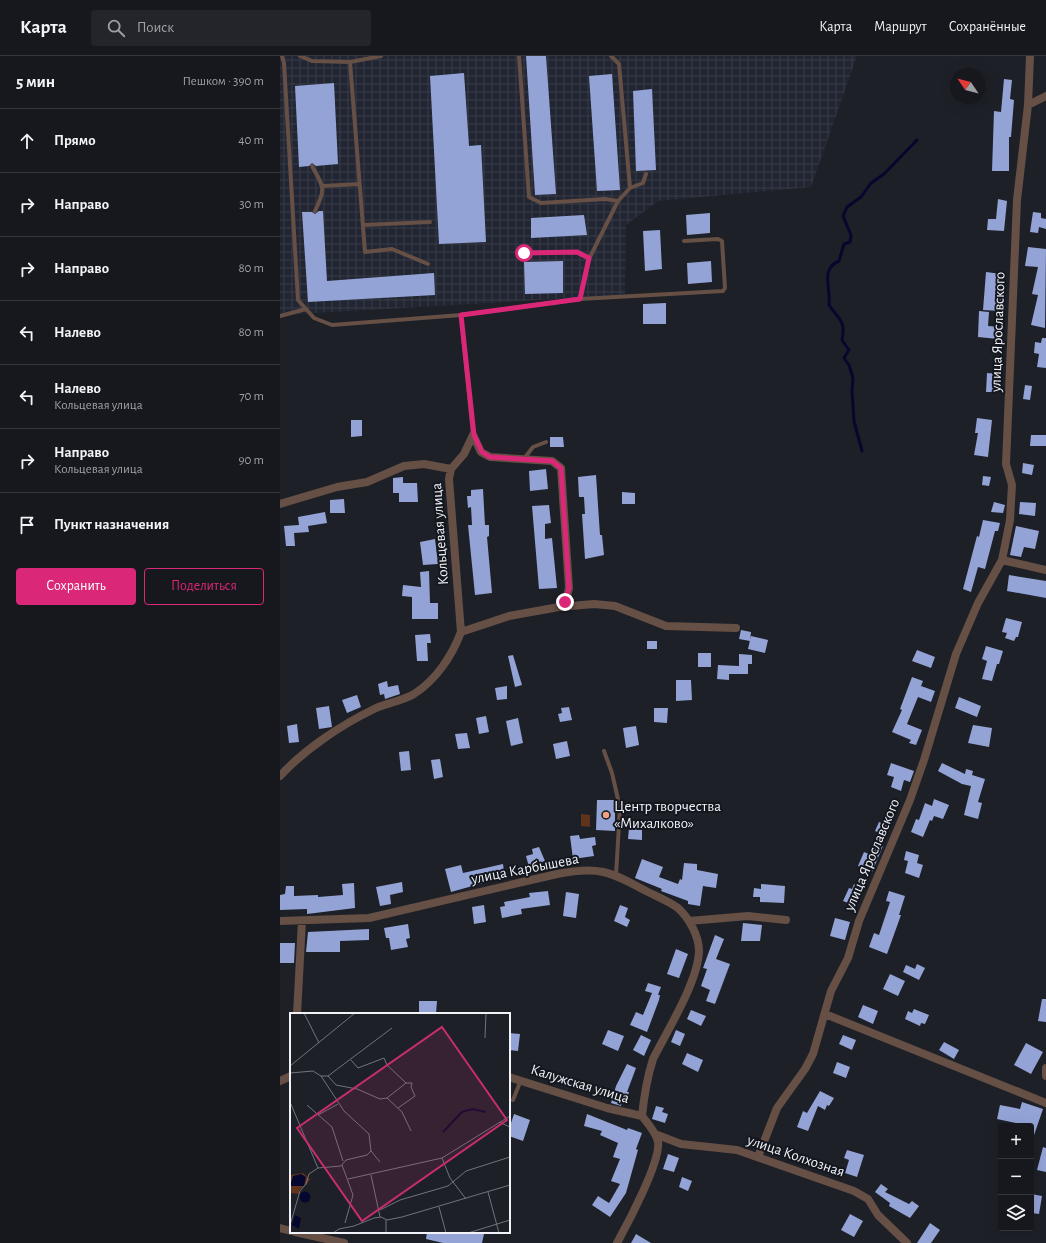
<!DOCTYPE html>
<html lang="ru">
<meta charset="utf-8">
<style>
body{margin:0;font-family:"Alegreya Sans",sans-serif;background:#23252a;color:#f1f3f6}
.controls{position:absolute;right:12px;bottom:12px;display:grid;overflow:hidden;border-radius:4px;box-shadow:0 4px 16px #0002}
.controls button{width:36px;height:36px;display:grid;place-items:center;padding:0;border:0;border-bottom:1px solid #35373b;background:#16181d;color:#f1f3f6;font:20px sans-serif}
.compass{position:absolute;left:670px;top:12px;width:36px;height:36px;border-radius:50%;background:#16181d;box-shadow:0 4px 16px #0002;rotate:305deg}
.stop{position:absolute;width:12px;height:12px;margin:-9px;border:3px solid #db2777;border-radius:50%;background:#fff}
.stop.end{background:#db2777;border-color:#fff;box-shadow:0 1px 4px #0008}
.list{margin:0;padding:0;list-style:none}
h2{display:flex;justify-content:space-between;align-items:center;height:52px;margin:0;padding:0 16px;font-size:17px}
h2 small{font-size:13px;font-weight:400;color:#9ea0a4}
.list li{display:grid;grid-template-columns:26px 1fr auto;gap:12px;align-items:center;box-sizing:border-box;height:64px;padding:0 16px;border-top:1px solid #35373b}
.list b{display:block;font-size:15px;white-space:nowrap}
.list p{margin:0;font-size:13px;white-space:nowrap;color:#9ea0a4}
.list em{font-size:13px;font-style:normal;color:#9ea0a4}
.actions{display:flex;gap:8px;padding:12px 16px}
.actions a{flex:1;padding:9px 0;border:1px solid #db2777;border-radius:4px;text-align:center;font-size:14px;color:#db2777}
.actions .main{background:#db2777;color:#fff}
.icon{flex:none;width:22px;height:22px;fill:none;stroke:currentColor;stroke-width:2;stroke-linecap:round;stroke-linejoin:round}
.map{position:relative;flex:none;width:766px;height:1187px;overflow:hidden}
header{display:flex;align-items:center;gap:24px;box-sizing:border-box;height:56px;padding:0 20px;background:#16181d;border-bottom:1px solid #35373b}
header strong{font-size:19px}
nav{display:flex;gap:22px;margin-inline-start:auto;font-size:14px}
.search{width:280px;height:36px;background:#23252a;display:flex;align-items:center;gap:10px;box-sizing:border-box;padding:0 14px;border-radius:4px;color:#9ea0a4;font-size:15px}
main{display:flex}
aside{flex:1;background:#16181d}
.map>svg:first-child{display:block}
.industrial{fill:url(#industrial-grid)}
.garden{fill:#60331d}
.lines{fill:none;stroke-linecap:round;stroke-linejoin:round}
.stream{stroke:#05072e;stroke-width:3}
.building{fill:#93a3d6}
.lane{stroke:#664f45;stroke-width:4}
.street{stroke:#664f45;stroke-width:8}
.route{stroke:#db2777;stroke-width:5}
.poi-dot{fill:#f1a17c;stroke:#14171e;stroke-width:1.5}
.labels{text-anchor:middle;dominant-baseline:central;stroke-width:4;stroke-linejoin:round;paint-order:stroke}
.street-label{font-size:15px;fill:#f1f3f9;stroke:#14171e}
.poi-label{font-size:15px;fill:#f1f3f9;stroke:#14171e;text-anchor:start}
.inset-river{fill:none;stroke:#05072e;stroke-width:2}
.inset-road{fill:none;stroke:#72747b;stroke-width:1}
.view{fill:#c72e6b;fill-opacity:0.15;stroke:#c72e6b;stroke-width:2}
.inset-edge{fill:none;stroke:#f1f3f9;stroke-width:2}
</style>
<header>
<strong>Карта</strong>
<div class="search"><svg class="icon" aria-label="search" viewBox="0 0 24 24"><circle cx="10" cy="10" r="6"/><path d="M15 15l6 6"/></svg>Поиск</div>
<nav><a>Карта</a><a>Маршрут</a><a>Сохранённые</a></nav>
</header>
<main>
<aside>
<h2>5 мин<small>Пешком · 390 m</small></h2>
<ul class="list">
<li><svg class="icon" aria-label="ahead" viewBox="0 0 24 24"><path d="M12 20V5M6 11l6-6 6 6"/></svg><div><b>Прямо</b></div><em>40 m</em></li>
<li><svg class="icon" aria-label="right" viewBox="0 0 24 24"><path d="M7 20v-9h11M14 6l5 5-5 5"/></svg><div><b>Направо</b></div><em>30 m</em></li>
<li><svg class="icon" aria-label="right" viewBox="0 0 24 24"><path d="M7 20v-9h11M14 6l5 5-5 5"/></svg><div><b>Направо</b></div><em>80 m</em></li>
<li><svg class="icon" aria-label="left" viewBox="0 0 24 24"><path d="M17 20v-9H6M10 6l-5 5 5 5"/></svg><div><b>Налево</b></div><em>80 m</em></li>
<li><svg class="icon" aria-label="left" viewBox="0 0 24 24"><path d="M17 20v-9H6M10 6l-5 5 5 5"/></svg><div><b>Налево</b><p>Кольцевая улица</p></div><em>70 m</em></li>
<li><svg class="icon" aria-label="right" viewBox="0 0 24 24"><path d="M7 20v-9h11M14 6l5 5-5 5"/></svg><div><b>Направо</b><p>Кольцевая улица</p></div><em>90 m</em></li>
<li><svg class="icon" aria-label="arrive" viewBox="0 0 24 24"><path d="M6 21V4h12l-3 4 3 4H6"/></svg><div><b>Пункт назначения</b></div></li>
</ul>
<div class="actions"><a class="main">Сохранить</a><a>Поделиться</a></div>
</aside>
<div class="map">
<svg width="766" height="1187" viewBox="0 0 766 1187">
<defs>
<pattern id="industrial-grid" width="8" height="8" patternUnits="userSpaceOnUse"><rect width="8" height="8" fill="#222633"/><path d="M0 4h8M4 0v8" fill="none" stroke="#383b47"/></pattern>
</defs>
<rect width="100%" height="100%" fill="#1d2027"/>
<path class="industrial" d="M0,0H577L531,131L378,145L346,169L345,239L0,259Z"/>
<path class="garden" d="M301,758L310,759V771L301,770Z"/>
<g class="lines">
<path class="stream" d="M582,395L574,365L572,335L573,322L569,309L564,302L569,294L562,284C566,264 559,264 549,249C551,232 540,213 559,205L564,188L570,186L571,179L563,160L567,151L581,141L591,127L604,118L637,84"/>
</g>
<path class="building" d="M246,0H266L276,138L255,139Z
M184,17L189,90L201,89L206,186L159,188L150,20Z
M332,18L340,134L317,135L309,20Z
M724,23L732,24L730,43L734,44L731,81H729V115H712L714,55L721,56Z
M54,27L58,108L36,110L32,107L29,110L19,111L15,30Z
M372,33L376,114L356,115L353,35Z
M718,143L727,145L724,175L707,174L708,163H716Z
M39,155H43L47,225L154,217L155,239L28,246L22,156H32L35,158Z
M753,156L761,157V162L766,163V173L759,171L758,177L750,176Z
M430,157V177L407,179L406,159Z
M304,159L307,179L251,182V162Z
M380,174L382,213L365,215L363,175Z
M748,191L766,193L765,272L751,269L758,239L752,238L758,211L745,210Z
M283,205V237L245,238L244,206Z
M431,205L432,226L408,228L407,207Z
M706,216L721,218L718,243H721L720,255L703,254Z
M386,247V268H363V248Z
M699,255L709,256L708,270L720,271L718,283L698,281Z
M762,282H766V312L757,311L759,298L754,297L755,286L761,287Z
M707,317L720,318L719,336H706Z
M745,329L752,330L750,344L743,343Z
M697,362L712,364L708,401L694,399L698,377H695Z
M71,364H82V380L71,381Z
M751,379H766V390H750Z
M270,381H283L284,391H270Z
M743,407L754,409L752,419L742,417Z
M266,413L268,433L250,435L249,415Z
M316,419L320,479H322L324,499L305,503L302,458H305L304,441H299L298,421Z
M703,420L711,421L709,430L702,429Z
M123,421V427H137L138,446H119V437H113V422Z
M203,433L205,469H209V480L207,481L212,537L195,539L188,469H192L191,451L188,452L187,440H191V434Z
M342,436L355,437V448H342Z
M64,443L65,457H50V444Z
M714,446L725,449L723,457L711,456Z
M740,446L756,447L755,460L739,458Z
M269,449L271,467L265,468V483L272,482L277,532L259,533L252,450Z
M45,456L47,467L28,470L29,476L14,477L15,490H6L4,470L19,469L18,461Z
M703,464L720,467L718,475H715L705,513L698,511L691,536L683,533L697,480L699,481Z
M736,470L759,475L755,493L744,491L741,501L730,499Z
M155,483L158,508L143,509L140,486Z
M149,515L150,547H158V563H132V541L122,540L123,529L141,531L140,516Z
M729,519L766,525V542L727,535Z
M726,562L742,566L738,581H736L734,585L725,582L727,577L722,576Z
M461,574L471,576L470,585L459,583Z
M150,578L151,587H147L148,605H137L135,579Z
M471,580L488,584L485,597L468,593Z
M367,585H377V593H367Z
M706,590L723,595L719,608H717L712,625L702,623L707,605L702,603Z
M637,594L655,601L651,612L632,605Z
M418,597H431V611H418Z
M459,598L472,599V608H468V618H449V624L437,623L438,609L459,610Z
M233,599L242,629L235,631L228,600Z
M632,621L643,625L641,630L655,635L651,646L638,641L627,668L642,674L636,689L629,687L631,684L612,676L622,654L620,653Z
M396,624H411L412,644L396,645Z
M107,625L108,631L118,629L120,638L105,643L104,638L100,639L98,628Z
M227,630V643L217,644L215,632Z
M77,639L81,651L67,657L62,644Z
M679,641L701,650L697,661L675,652Z
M49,650L52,671L39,673L36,652Z
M289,651L292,664L280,666L278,658L282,657L281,652Z
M374,652H388L387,667L374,666Z
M206,660L209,676L199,678L196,662Z
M238,662L243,687L231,690L226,665Z
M17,668L19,686L9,687L7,670Z
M693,669L712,672L709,691L688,687Z
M356,670L359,689L346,692L343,672Z
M187,677L190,692L178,693L175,678Z
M287,685L290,700L276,703L273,688Z
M129,695L131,714L121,715L119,696Z
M160,703L163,721L154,723L151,704Z
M611,707L634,715L630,726L624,724L621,735L611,731L614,721L607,719Z
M662,707L685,718L686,713L693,715L692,719L705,723L698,746L702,747L698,763L684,759L691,730L682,728L658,715Z
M654,743L669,749L663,763L654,760L652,765L650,764L643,781L631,776L636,763L639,764L645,747L652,750Z
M317,744H335V775L316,774Z
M599,766L608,770L605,779L595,775Z
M354,769L362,770V784L348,783L349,772L354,773Z
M299,779L300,783L315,781L316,789L312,790L314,800L293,803L290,780Z
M596,787L603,790L592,816L578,810L584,796L591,799Z
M259,791L265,805L249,811L246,800L253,798L252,793Z
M626,795L639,799L637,807L643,809L639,822L625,817L628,805L624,804Z
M362,803L383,811L379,821L398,828L400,823L402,824L404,807L417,808V814L438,818L436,832L423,830L420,850L408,848V845L381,835L382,833L355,822Z
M223,808L225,823L214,824L171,836L165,813L181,809L183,817Z
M122,826L123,836L110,839L111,848L100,850L96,831Z
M74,827L75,852L27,858V853L0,854V839L5,838L6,830H14V840L38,839V841L63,839L62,828Z
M481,828L505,830L504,847L480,846V841H473L474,832L481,833Z
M574,828L583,832L576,850L563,845L569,832L572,833Z
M268,835L270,849L241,853L242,858L222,862L220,851L225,850L224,846L250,841L249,837Z
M609,835L625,840L619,859H621L607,898L589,891L594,877L599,879L610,846L606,845Z
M286,836L299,838L296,862L283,860Z
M204,849L206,866L194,868L192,851Z
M340,849L348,852L345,861L350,864L347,871L334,865Z
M555,862L570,866L565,884L550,880Z
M463,867L482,869L480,885H461Z
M128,868L130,882L126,883L128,891L111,894L109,882H106L104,872Z
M89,873V884L60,885V896H26L28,876Z
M435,879L444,883L436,903L450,908L435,948L426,945L430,934L421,930L427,913L423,912Z
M0,887H15L14,907H0Z
M396,893L408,898L399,922L387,918Z
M637,908L645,912L639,924L623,916L626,909L635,913Z
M610,918L625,925L618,940L603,933Z
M368,927L381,931L378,939H380L379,944L367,976L350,969L356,956L363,959L372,937L365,935Z
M762,943H766V966L758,965Z
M139,945H157L156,958H139Z
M583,949L598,955L593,968L578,961Z
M634,953L649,959L645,968L641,967L640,970L625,963L628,955L632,957Z
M411,954L426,960L421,970L407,963Z
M328,974L344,980L338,995L322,988Z
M396,974L405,978L400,990L391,986Z
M229,977L240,978L238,995L229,994Z
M361,979L371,984L364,1000L353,994Z
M563,979L576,984L572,994L559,988Z
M664,986L679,994L674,1003L659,994Z
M746,987L763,996L751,1018L734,1009Z
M407,997L423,1004L418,1016L402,1008Z
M557,1006L570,1011L566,1022L553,1017Z
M347,1008L356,1012L347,1036H349L346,1045L342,1044L341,1050L331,1047L336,1030Z
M540,1035L554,1042L549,1050L547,1049L545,1054L538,1050L528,1075L517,1071L523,1055L527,1057Z
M742,1046L763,1053L752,1085L751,1070H739L740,1068L717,1063L720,1049L740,1053Z
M376,1050L384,1052L382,1056L388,1058L385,1067L372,1063Z
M234,1058L250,1064L243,1085L229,1080V1073Z
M307,1058L347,1074L348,1072L362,1077L356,1093L358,1094L346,1137L330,1161L312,1149L318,1140L329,1147L340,1128L331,1125L340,1103L333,1101L338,1087L320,1079L322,1075L304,1070Z
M763,1091L766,1092V1116L757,1114Z
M567,1094L584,1099L577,1121L565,1117L569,1104L564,1102Z
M388,1098L399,1102L394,1116L383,1113Z
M402,1121L412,1125L408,1135L399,1131Z
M601,1128L608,1133L605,1136L629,1148L632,1145L639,1150L630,1162L609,1150L610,1147L595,1136Z
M751,1138L762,1140L759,1158L751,1157Z
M570,1158L583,1165L574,1181L561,1174Z
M650,1167L660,1174L651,1187H637Z
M147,1176H194L204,1178L202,1187H163L146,1183Z
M356,1178L371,1187H351Z"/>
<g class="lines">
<path class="lane" d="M2,0L4,7L18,244L34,262L52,269L181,259L300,243L443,235L445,232L442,185L438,183L404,185
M20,0L32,5L70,6L85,196L112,193L148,208
M239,0L249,141L261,147L325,143L338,145
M331,0L339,8L350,132L363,127L366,118
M70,6L101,0
M32,110C44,132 46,132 35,155
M43,130L79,128
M83,169L150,166
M244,197L297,196L309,203L300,243
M309,203L338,145L350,132
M181,259L193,379
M0,260L26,253
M243,404L253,391L266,386
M324,695L332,717L340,752L336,819
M233,1044L241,1024"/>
<path class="street" d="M748,49L766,40
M193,379L201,396L210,401L272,405L281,412L289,532L286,544L279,551
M0,448L57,431L87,426L124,410L144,408L171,413
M722,504L766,514
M181,576L229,560L279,551L314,548L335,550L386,570L456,572
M0,720C25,693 61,669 94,653C107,647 122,645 134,638C156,624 172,600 181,576L169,423L171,413L184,398L193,379
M0,865L89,862L277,818C318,810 330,815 366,835C376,840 389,845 398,852C409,862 419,880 419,895C418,926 387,975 373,1003C367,1022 364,1040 362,1060C368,1068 376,1076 378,1086C381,1105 347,1169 337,1187
M409,865L468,860L506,864
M17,958L22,865
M545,958L766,1047
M766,1012V1020
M229,1021L327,1052L362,1060
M0,1025L11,1020
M375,1078L401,1088L457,1094L574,1135L588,1143L598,1159L627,1187
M478,1101L497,1052L525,1013L533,998L551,935L568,902L579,865L630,744L644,704L676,598L698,547L722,504L730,464L732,429L726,408L737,144L748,49L750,0
M0,1172L11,1175
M15,1176L64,1187"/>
</g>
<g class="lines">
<path class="route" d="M244,197L297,196L309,202L300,243L181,259L194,379L202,396L210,401L272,405L281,412L289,532L285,546"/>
</g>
<circle class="poi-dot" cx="326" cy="759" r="4"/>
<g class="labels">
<g class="street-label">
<text transform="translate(718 276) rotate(-88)">улица Ярославского</text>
<text transform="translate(160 478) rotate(-94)">Кольцевая улица</text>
<text transform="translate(592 799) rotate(-67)">улица Ярославского</text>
<text transform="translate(245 813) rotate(-11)">улица Карбышева</text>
<text transform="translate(300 1028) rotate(17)">Калужская улица</text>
<text transform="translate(516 1100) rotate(19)">улица Колхозная</text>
</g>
<g class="poi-label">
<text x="334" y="750">Центр творчества<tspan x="334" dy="17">«Михалково»</tspan></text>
</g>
</g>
<g transform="translate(10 957)">
<rect width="220" height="220" fill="#1d2027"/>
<path d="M13,160L20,166L17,171L9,177L10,181L0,180V162Z" fill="#60331d"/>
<path d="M11,161L16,164L14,173H0L3,163ZM9.5 184a5.5 5.5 0 1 1 11 0a5.5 5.5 0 1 1-11 0ZM5,202L11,205L9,216L2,212Z" fill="#05072e"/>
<path class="inset-river" d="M153,119L172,99L182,96L196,99"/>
<path class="inset-road" d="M14,0L29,30M195,25L196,0M61,47L68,55L94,45L97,52L116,70M0,53L65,0M0,60L23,58L31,63H38L102,15M31,63L54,98L79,121L81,138L90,149M38,63L46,72L67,76L90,86L97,85L116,70M97,85L112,99L121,118M0,89L28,155M17,92L42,114L53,148M108,95L125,83L121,74L122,70H116M28,102L48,91M209,109L220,114M152,145L160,165L176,186M52,152L63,182L55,210M28,155L51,153L56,147L77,142L81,138M81,162L90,204M58,166L152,145L220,103M198,179L209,220M149,194L156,220M90,197L110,187L158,173L176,158L220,144M96,207V220M0,212L10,178L16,171L19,161L28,155M43,220L49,216L64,213L84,205L91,204L97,207L112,204L220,172M178,220L220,207"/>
<path class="view" d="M152,14L217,107L72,208L7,115Z"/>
<rect width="220" height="220" class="inset-edge"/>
</g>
</svg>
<div class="controls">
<button>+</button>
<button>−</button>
<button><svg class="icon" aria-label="layers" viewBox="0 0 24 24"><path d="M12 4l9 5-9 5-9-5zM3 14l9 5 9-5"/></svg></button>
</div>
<svg class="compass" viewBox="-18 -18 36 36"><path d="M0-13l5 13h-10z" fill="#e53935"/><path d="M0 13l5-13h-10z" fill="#9ea0a4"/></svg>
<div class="stop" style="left:244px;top:197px"></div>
<div class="stop end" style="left:285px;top:546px"></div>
</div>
</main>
